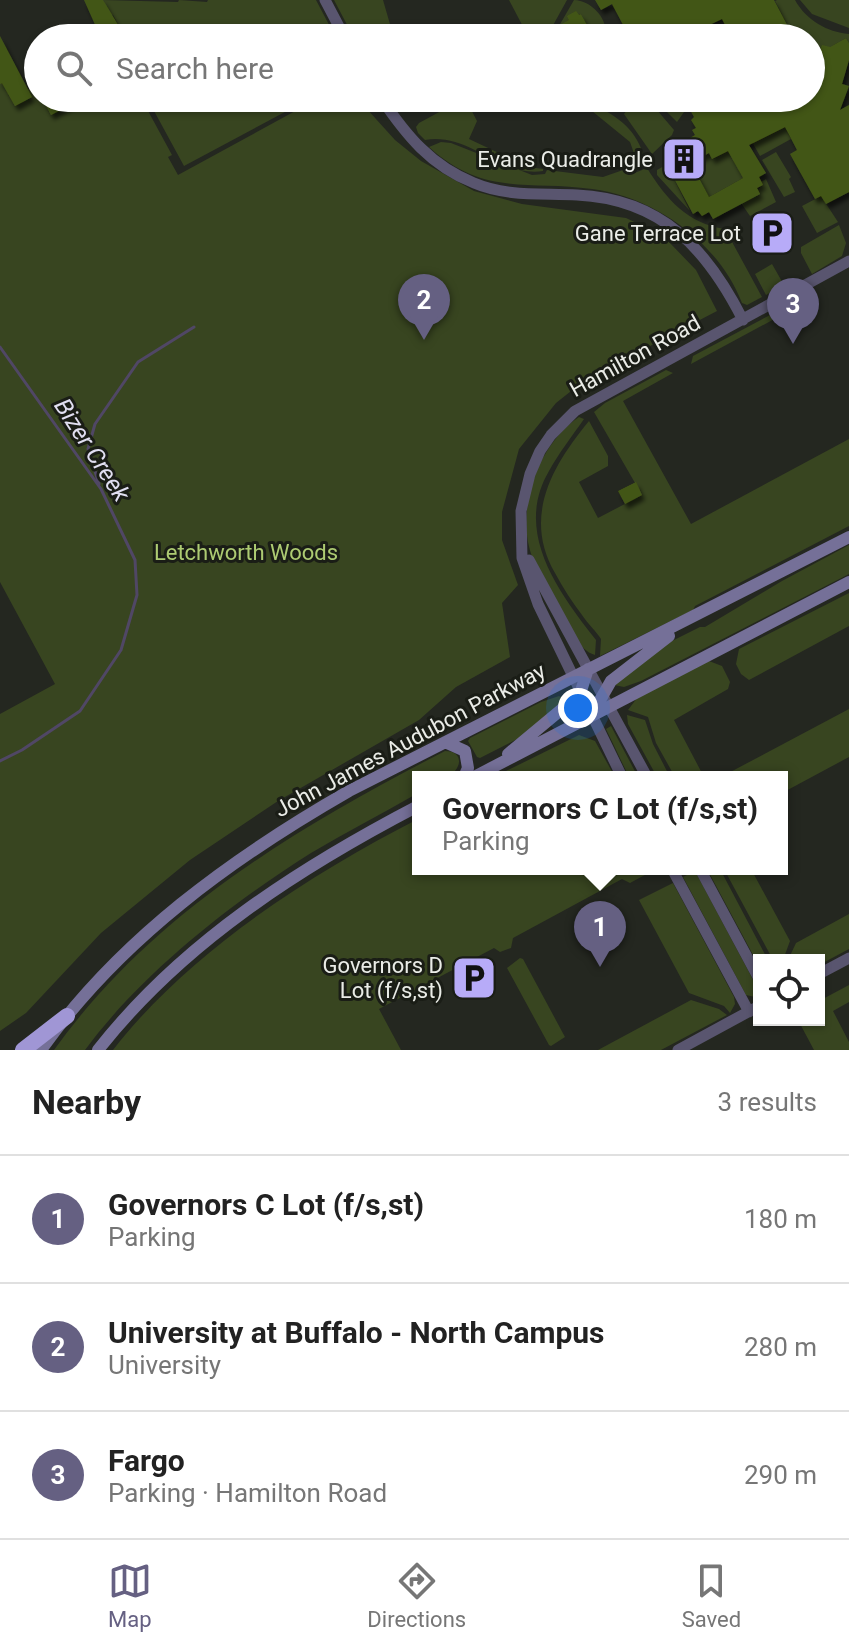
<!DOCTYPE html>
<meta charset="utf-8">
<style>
body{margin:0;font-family:Roboto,sans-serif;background:#f2f2f2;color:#222}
.controls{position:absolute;right:24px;bottom:24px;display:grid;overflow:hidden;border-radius:0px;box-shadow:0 2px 6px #0004}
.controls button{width:72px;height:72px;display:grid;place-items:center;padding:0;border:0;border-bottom:2px solid #e0e0e0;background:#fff;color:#222;font:40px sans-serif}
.you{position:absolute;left:578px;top:708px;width:28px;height:28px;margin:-20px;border:6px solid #fff;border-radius:50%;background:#1a73e8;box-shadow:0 0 0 12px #1a73e833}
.badge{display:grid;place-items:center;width:52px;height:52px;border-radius:50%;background:#656082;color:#fff;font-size:26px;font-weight:700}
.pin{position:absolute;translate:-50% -66px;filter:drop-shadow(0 2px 4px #0008)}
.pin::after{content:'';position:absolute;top:42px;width:28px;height:24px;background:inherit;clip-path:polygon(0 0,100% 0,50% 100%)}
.popup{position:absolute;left:412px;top:771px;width:376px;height:104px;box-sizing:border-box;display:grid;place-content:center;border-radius:0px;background:#fff;filter:drop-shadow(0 2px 6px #0005);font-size:26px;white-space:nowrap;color:#767676}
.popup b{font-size:30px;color:#222}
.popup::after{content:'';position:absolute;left:50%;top:100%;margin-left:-16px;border:16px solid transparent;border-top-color:#fff}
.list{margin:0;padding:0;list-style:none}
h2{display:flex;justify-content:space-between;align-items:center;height:104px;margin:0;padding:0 32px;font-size:34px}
h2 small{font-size:26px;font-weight:400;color:#767676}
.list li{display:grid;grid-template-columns:52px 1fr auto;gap:24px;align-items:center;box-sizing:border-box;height:128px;padding:0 32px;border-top:2px solid #e0e0e0}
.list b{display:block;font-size:30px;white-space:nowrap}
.list p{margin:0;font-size:26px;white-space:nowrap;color:#767676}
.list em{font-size:26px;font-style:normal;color:#767676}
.icon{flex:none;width:44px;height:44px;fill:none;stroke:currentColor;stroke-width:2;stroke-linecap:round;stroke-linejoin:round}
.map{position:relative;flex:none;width:849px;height:1050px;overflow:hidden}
.search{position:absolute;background:#fff;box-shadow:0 2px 6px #0004;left:24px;right:24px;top:24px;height:88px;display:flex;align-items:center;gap:20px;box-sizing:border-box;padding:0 28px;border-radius:44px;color:#767676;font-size:30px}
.sheet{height:488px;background:#fff}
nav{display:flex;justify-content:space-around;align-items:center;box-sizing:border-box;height:112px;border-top:2px solid #e0e0e0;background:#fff;font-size:22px;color:#767676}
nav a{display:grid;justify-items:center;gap:4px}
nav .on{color:#656082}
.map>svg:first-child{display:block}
.green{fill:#384520}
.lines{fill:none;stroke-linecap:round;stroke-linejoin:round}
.stream{stroke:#504765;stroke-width:3}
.building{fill:#435617;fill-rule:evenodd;filter:url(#shadow)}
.tertiary{stroke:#59556f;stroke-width:11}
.secondary{stroke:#757098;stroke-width:12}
.motorway{stroke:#a096d5;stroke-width:16}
.labels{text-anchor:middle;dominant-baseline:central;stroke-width:6;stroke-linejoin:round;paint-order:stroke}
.poi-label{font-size:22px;fill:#eaece7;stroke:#1a1d16;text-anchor:end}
.street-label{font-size:22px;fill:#eaece7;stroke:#1a1d16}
.park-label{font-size:22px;fill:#adcb72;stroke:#1a1d16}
.water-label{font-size:24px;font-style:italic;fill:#e1dff1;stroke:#1a1d16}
</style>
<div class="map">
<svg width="849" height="1050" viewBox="0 0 849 1050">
<defs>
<filter id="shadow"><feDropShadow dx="3" dy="5" stdDeviation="2" flood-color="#0009"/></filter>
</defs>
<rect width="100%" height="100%" fill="#242720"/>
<path class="green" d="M103,0L178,2L179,0L207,2L208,0H316L336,38H120L116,30L120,28L113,15L108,16Z
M334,0H383L394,38H354Z
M509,0H567L546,38H529Z
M574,0C592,1 607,18 606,35L594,38L581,14L569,20L571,38H557L559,26Z
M777,0H795C806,20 827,32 849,34V43L846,38L811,58V38H794L775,1Z
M800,0H849V28L812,14Z
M0,81L32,97L28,89L38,87V98L75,99L77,103L87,98H141L172,155L168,157L178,175L319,98H357L395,140L421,161L474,191L522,204L626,218L643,226L669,242L696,270L717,311L585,380L556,403L519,449L502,512V540L518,585L502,603L510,657L456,687L419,720L278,801L190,860L101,933L26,1013L0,1031V714L55,684L0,582Z
M147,98H311L184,166Z
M465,98L477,121L469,139L529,167L543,169V171C502,178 469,132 425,140L418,133L416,127L419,123Z
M576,98C584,98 586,101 593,104C620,118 636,129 645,159L637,162L630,142Z
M665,98H694L677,122L661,106Z
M647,107L657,110L674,130L672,135L652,154L624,114L627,110Z
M782,122L791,139L760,156L752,142L772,133Z
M441,142L451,143L532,175L545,174L547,170L603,177L623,170L626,174H632L647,168C667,200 687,223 725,229L762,297L747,305L742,303C719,243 655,197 592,189C528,180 484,197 429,147Z
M734,148L735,163L743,178L709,197L691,163L709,153L713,159Z
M776,152L791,177L789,179L795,192L784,197L762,160Z
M671,162L672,164L666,168L669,174L671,173L690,211L657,175V170Z
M766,179L776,202L750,216L741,203L763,185L761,182Z
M821,196L838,222L817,233L802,206Z
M783,215L793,229L792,233L768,247H764L756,230Z
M839,225L846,243L842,256L812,274L801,253V247Z
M772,264L784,285L766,295L755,274Z
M783,308L791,310L691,364L693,356Z
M666,370L673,373L623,401L691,524L849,439V526L695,606L693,610L600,656L601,639C596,631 588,624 582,615C572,602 563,588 555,573C522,516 553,465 589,421L608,456V466L579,482L598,518L642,495L594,412L605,403Z
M579,417L584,419C572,436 559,453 549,471C513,532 559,593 596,640L595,655C578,650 571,628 563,613C553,596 540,578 533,559C514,512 537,445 579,417Z
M849,545V574L641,681L624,687L614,685L664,645L700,627H705L782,581Z
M849,593V626L749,680L741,674L736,664L739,649Z
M709,661L722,666L730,682L728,689L674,720L704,777H675L656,743L648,717L628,710L637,698Z
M559,696L566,700L527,734L480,758L477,757L468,741L470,738L541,702Z
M849,709V757L782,793V777H721Z
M627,715L645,720L653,744L670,777H657L628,724Z
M611,726L638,777H629L606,729Z
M579,735L595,741L615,777H494Z
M445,751C465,751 462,771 446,777C439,779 426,777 418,777V793C382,814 346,832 311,853C230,904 142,973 85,1050H54C152,913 298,827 445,751Z
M418,819V869H656L630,883L622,879L513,938L511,948L500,952L494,948L379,1009L401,1050H113C189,952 309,875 418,819Z
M707,869H720L768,960H759V966Z
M724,869H751L790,941L783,960H773Z
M695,871L758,989L755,997L746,995L683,877Z
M673,883L734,997L735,1004L730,1013L724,1006L689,993L639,900Z
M849,914V949L819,965V960H788L796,943Z
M520,958L523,959L565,1037L551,1046L549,1045L507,968Z
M849,985V1002L833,1011L849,1042V1050H814L798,1020H819V1001Z
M691,1000L719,1009L727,1015L661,1050H598Z"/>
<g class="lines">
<path class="stream" d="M0,347L101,489L135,560L137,595L121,650L80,711L22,750L0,761
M99,484L88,449L95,424L138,362L194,327"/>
</g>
<path class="building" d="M84,0H103L120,28L116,30L120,38H101Z
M595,0H774L794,38H732L722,19L682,38H630L612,4L601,10Z
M576,11L579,15L581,14L594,38H571L566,31L562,24L569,20L567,16Z
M0,36L32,97L15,106L2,83L0,84Z
M846,38L849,43V60L842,84L849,86L840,110L849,105V192L826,204L821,196L815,199L790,154L797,150L785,127L749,145L766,173L759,177L763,185L757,188L760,194L713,219L709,212L702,216L698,211L693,214L671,173L669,174L666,167L672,164L669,158L675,155L671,149L695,135L692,130L696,128L691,120L694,117L690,110L716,98H811V58L819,53L822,45L830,47ZM728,151L743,178L709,197L691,163L709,153L712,159Z
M47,98H83L51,115L43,100Z
M636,482L642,495L625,504L618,491Z"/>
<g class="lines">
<path class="tertiary" d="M325,0L345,38
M381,98C406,135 431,166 474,183C507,197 542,193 577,195C662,199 707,249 743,320
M529,560L647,777
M622,777L538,604L522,558L521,511L530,474L540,451L551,435L575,411L849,261
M672,869L749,1012
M700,869L759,979
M819,974L849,958
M678,1050L759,1006"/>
<path class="secondary" d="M591,716L611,681L669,636
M445,742L465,751L468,768L464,777
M508,754L580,694L588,669
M474,777L849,582
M41,1050C120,939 232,858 349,791L849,537
M98,1050C182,943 299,868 418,806"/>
<path class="motorway" d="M23,1050L67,1016"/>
</g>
<defs>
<g id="building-square" transform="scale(2.3)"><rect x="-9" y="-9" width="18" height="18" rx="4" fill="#b7abf8" stroke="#1a1d16"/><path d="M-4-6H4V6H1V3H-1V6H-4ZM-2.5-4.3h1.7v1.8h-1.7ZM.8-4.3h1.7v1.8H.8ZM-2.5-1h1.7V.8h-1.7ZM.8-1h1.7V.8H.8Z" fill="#111"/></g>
<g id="parking-square" transform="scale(2.3)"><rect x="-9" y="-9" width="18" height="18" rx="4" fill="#b7abf8" stroke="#1a1d16"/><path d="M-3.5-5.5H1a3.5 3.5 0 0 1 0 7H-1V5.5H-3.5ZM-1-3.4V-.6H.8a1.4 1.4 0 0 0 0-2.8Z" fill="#111"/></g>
</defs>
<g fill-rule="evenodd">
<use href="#building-square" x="684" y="159"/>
<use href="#parking-square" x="772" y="233"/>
<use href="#parking-square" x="474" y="978"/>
</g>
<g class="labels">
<g class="poi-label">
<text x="653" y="159">Evans Quadrangle</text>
<text x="741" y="233">Gane Terrace Lot</text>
<text x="443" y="965">Governors D<tspan x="443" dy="25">Lot (f/s,st)</tspan></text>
</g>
<g class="street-label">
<text transform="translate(635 356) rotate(-29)">Hamilton Road</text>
<text transform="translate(410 740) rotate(-28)">John James Audubon Parkway</text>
</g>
<g class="park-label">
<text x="246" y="552">Letchworth Woods</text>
</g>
<g class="water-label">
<text transform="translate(92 450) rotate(57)">Bizer Creek</text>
</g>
</g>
</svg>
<div class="controls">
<button><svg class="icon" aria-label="locate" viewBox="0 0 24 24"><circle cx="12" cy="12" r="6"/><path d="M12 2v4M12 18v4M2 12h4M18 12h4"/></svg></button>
</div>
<div class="you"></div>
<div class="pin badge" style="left:600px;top:967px">1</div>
<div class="popup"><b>Governors C Lot (f/s,st)</b>Parking</div>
<div class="pin badge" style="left:424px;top:340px">2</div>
<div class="pin badge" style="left:793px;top:344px">3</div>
<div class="search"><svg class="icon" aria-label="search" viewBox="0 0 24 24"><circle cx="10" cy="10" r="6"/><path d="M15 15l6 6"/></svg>Search here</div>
</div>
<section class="sheet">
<h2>Nearby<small>3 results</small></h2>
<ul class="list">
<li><span class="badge">1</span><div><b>Governors C Lot (f/s,st)</b><p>Parking</p></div><em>180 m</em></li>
<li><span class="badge">2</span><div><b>University at Buffalo - North Campus</b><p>University</p></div><em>280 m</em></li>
<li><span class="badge">3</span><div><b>Fargo</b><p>Parking · Hamilton Road</p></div><em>290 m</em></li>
</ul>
</section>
<nav>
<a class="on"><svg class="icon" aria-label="map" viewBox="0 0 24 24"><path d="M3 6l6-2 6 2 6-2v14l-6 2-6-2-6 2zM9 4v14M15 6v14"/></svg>Map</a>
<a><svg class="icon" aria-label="directions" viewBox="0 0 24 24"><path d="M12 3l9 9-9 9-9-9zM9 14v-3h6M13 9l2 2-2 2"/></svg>Directions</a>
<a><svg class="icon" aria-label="saved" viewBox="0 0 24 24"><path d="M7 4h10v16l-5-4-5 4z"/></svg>Saved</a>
</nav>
